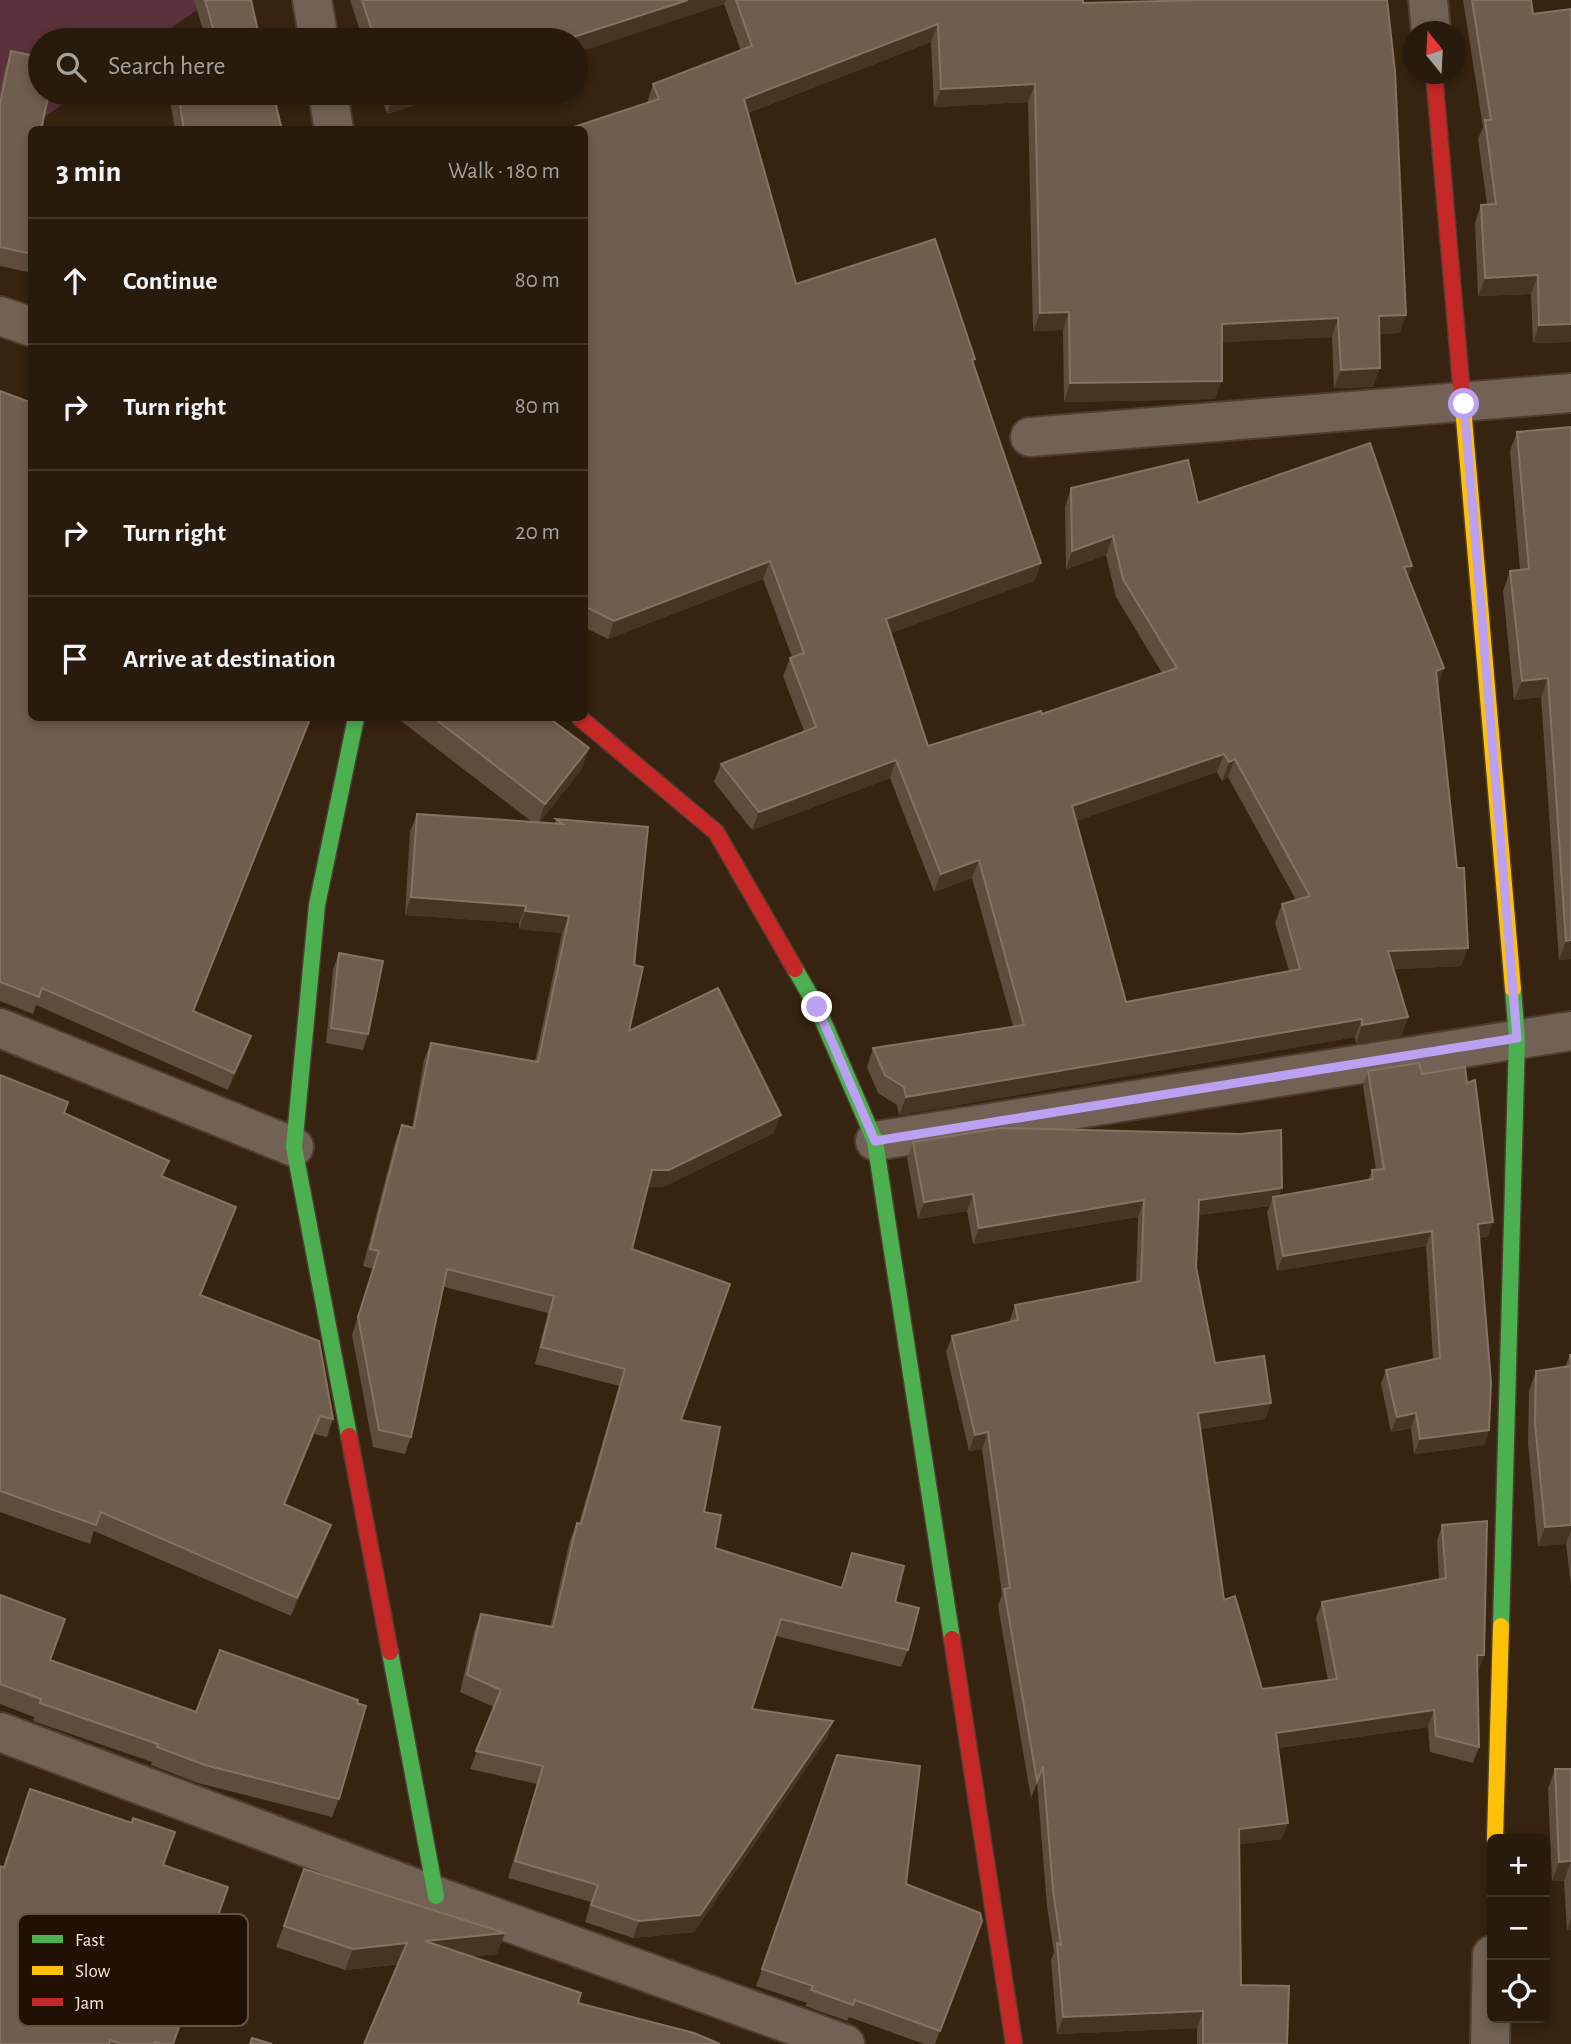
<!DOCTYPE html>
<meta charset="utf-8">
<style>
body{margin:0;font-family:"Alegreya Sans",sans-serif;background:#302315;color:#f1f3f6}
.controls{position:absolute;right:21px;bottom:21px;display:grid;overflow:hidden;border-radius:10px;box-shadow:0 4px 10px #0003}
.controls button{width:63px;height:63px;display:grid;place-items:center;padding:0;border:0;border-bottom:2px solid #44382d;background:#281a0c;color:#f1f3f6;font:35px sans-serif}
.compass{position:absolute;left:1403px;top:21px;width:63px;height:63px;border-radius:50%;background:#281a0c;box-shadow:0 4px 10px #0003;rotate:342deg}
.stop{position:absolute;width:21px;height:21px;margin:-16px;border:5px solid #bca0f2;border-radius:50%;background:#fff}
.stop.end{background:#bca0f2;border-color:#fff;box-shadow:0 2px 7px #0008}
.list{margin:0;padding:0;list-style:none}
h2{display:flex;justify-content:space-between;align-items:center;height:91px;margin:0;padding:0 28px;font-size:30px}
h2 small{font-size:23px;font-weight:400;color:#a5a19d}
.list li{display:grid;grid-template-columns:46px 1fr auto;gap:21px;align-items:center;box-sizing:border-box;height:126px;padding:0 28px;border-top:2px solid #44382d}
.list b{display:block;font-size:26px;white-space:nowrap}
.list em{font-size:23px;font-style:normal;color:#a5a19d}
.icon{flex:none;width:38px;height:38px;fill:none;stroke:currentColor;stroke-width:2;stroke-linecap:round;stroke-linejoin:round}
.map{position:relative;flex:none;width:1571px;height:2044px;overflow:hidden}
.search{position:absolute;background:#281a0c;box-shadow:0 4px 10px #0003;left:28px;top:28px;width:560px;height:77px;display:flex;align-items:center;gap:18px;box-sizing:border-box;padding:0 24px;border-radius:38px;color:#a5a19d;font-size:26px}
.panel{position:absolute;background:#281a0c;box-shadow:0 4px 10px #0003;left:28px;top:126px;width:560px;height:595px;border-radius:10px}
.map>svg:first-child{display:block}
.green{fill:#58313a}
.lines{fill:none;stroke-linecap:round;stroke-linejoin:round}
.street-casing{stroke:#4d3e31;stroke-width:42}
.fast-casing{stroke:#4d3e31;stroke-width:19}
.slow-casing{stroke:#4d3e31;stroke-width:19}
.jam-casing{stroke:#4d3e31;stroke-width:19}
.street{stroke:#716255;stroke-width:38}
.fast{stroke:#4caf50;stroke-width:16}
.slow{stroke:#ffc107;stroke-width:16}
.jam{stroke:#c62828;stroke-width:16}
.wall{fill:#5e4d3c;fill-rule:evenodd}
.shaded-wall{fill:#473524}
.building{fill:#6f5d4d;stroke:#867262;stroke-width:2;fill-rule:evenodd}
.route{stroke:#bca0f2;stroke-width:9}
.key{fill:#211104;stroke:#635142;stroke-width:2}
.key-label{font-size:19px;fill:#fee6d3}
</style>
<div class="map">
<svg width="1571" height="2044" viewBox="0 0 1571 2044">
<rect width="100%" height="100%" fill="#362310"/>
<path class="green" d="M0,0H204V5L154,40H40V93H79L0,148Z"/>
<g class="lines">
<g class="street-casing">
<path id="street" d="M312,0L319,40
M1428,0L1431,32
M328,93L334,130
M0,316L32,327
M1030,437L1571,393
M0,1028L294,1147
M875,1141L1571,1031
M0,1732L436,1896L845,2044
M1490,2044L1492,1955"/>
</g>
<g class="fast-casing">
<path id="fast" d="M795,969L817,1007L875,1141L952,1639
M349,1436L294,1147L317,905L356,718
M1501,1626L1517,1038L1513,989
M390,1652L436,1896"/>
</g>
<g class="slow-casing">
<path id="slow" d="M1462,395L1513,989
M1495,1839L1501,1626"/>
</g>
<g class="jam-casing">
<path id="jam" d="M1434,74L1462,395
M580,718L716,832L795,969
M349,1436L390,1652
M952,1639L1014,2044"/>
</g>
<use href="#street" class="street"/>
<use href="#fast" class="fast"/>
<use href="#slow" class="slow"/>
<use href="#jam" class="jam"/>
</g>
<path class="wall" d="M194,0H251L260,40L205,37Z
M350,0H1083V3L1400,333L1379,334L1373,387L1334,388L1332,337L1222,342L1215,399L1064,402L1063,330L1033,331L1028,102L934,107L931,42L748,113L796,284L973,364L1041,563L1034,581L891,633L928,746L1042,714L1162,673L1116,597L1106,555L1066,569L1065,507L1071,488L1198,503L1412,566L1408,577L1444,668L1438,685L1457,868L1468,948L1461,966L1394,969L1408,1017L1401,1036L1356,1043L1355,1037L899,1115L897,1105L878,1093L867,1067L873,1048L1013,1026L972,878L934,892L890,778L752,830L714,782L721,764L804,731L783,676L790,658L792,657L763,579L608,639L584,627V130L647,103L653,84L741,51L724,4L576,53V40H363ZM1217,772L1222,781L1228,777L1296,900L1282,904L1275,923L1289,971L1126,1002L1076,821Z
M1463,0H1531L1533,14L1571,9V342L1533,343L1531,294L1478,296L1475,223L1481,205L1487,204L1478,139L1483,127Z
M11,51L32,130V273L0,266V92L5,68Z
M169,93H273L282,130H175Z
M380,93H452L387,114Z
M0,391L32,718L303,736L194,1011L245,1053L228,1090L36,1005L33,1014L0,1001Z
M1571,427V959L1559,960L1541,697L1514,700L1503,591L1510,571L1520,570L1510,451L1517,432Z
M397,718H549L589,748L581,770L539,822L555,823L556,819L648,827L629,1031L774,1133L663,1187H648L632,1249L681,1420L704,1512L715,1548L841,1587L852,1553L895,1602L908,1650L901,1667L776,1636L752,1709L833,1721L827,1738L694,1932L633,1938L585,1922L591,1902L508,1878L537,1784L470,1769L494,1707L460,1692L474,1632L481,1614L550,1627L570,1540L577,1523H579L619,1386L535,1364L548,1313L444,1287L411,1437L405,1454L373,1447L352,1335L373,1269L363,1266L395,1142L402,1125L412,1128L424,1060L431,1043L535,1061L562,933L519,929V923L405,915L410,831L417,814L532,822Z
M339,953L368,1034L363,1050L326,1043L333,969Z
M1368,1071L1422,1074L1488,1236L1479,1238L1489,1430L1484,1445L1414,1454L1411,1428L1391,1432L1381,1384L1386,1370L1433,1359L1426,1246L1277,1271L1267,1212L1270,1206L1198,1215L1196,1267L1215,1363L1271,1403L1265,1419L1200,1429L1224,1600L1262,1689L1328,1680L1316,1618L1322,1602L1439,1580L1437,1541L1442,1525L1484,1655L1478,1671L1479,1747L1473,1763L1430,1752L1428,1727L1278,1748L1282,1839L1239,1844L1241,1985L1287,2044H1197V2028L1057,2034L1051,1960L1054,1953L1047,1906L1037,1783L1031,1798L998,1606L1002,1594L982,1449L969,1451L946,1352L952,1336L1009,1322L1015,1305L1136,1282L1138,1217L973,1244L967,1211L918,1219L907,1158L913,1142L1279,1196L1368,1180L1372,1170H1376L1363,1086Z
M0,1075L64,1113L169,1161L163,1177L236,1207L201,1295L333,1419L327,1437L314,1434L285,1504L324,1543L291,1616L94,1531L90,1544L0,1512Z
M1570,1355H1571V1587L1566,1544L1538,1546L1528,1443L1529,1391L1536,1371L1565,1367Z
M0,1595L50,1660L339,1799L332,1817L198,1783L151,1765L152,1762L33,1721L34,1717L0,1704Z
M837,1755L906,1884L982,1921L935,2044H924L849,2017L847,2021L805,2006L807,2003L756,1986Z
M1555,1769H1571V1930H1567L1564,1881H1552L1548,1789Z
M30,1789L163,1865L173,2044H0L3,1867Z
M304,1869L497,1954L345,1970L276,1947Z"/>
<path class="shaded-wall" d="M688,0H726L724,4L576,53V40H564Z
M938,24L931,42L737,117L744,99Z
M1035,84L1028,102L934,107L941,89Z
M403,93H452L387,114L393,96Z
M1538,275L1531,294L1478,296L1485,278Z
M1069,312L1063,330L1033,331L1040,313Z
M1406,315L1400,333L1372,335L1379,316Z
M1338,318L1332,337L1215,343L1222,324Z
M1571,324V342L1533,343L1539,325Z
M1380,368L1373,387L1334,388L1341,370Z
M1222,381L1215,399L1064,402L1070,383Z
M1113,536L1106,555L1066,569L1072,551Z
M770,561L763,579L608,639L614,621Z
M1041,563L1034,581L880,637L886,619Z
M1412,566L1405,584L1404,567Z
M1444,668L1438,686L1436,671Z
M1548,678L1541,697L1514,700L1522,681Z
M589,748L581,770L537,826L545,804Z
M1224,754L1217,772L1065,825L1072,806Z
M1235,759L1228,777L1222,781L1229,762Z
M896,760L890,778L752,830L759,812Z
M979,860L972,878L934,892L941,874Z
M411,897L526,906L519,923L405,915Z
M525,911L569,916L562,933L519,929Z
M1571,940V959L1559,960L1566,941Z
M1468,948L1461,966L1382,970L1388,951Z
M1408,1017L1401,1036L1356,1043L1362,1025Z
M1362,1019L1355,1037L899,1115L906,1097Z
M251,1036L245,1053L228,1090L234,1073Z
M781,1115L774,1133L663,1187H646L652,1170Z
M1282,1188L1276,1205L1273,1197L1270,1206L1193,1216L1199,1200Z
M973,1194L967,1211L918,1219L924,1202Z
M1144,1200L1138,1217L973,1244L979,1228Z
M236,1207L229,1226L193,1313L200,1295Z
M1493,1222L1488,1236L1472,1238L1478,1224Z
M1432,1231L1426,1246L1277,1271L1283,1256Z
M1271,1403L1265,1419L1192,1430L1198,1413Z
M1416,1413L1411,1428L1391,1432L1397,1417Z
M320,1416L314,1434L278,1522L284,1504Z
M1489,1430L1484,1445L1414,1454L1420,1439Z
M988,1432L982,1449L969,1451L975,1435Z
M331,1525L324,1543L291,1616L297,1598Z
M1571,1525V1530L1566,1544L1538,1546L1545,1527Z
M1477,1655H1484L1478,1671Z
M1434,1710L1428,1727L1270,1749L1276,1733Z
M833,1721L827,1738L694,1932L633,1938L639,1921Z
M1288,1823L1282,1839L1233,1845L1239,1829Z
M1571,1861L1564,1881H1552L1559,1862Z
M1571,1918V1930H1567Z
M505,1933L497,1954L417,1962L425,1941Z
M407,1943L399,1964L345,1970L353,1949Z
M1203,2011L1197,2028L1057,2034L1063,2017Z"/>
<path class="building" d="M205,0H251L260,40H187L215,35Z
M362,0H688L564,40H375Z
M736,0H1083V3L1201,0H1387L1395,71L1406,315L1379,316L1380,368L1341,370L1338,318L1222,324V381L1070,383L1069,312L1040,313L1035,84L941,89L938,24L744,99L796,284L935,239L975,359L972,360L1041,563L886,619L928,746L1041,711L1042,714L1177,668L1123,579L1113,536L1072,551L1071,488L1188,460L1198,503L1370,443L1412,566L1404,567L1444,668L1436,671L1457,868H1464L1468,948L1388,951L1408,1017L1362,1025V1019L906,1097L904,1087L885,1075L873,1048L1024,1025L979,860L941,874L896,760L759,812L721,764L816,727L790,658L804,653L770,561L614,621L584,606V130H565L659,99L653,84L752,46ZM1224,754L1229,762L1235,759L1310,896L1282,904L1300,969L1126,1002L1072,806Z
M1472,0H1531L1533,14L1571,9V324L1539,325L1538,275L1485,278L1481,205L1496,204L1485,120H1491Z
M11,51L40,57V93H49L41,130H32V254L0,247V104Z
M178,93H273L282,130H184Z
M0,391L32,403V718H305L310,719L193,1011L251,1036L234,1073L42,988L39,997L0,982Z
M1571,427V940L1566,941L1548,678L1522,681L1510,571L1529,569L1517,432Z
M434,718H549L589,748L545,804Z
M417,814L563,824L556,819L648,827L634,965L643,967L629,1031L718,988L781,1115L669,1170H652L632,1249L730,1284L681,1420L720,1427L704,1512L721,1515L715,1548L842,1588L852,1553L904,1566L895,1602L919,1608L908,1650L781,1619L752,1709L833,1721L700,1915L639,1921L591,1905L598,1885L515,1861L543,1766L476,1751L501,1690L467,1675L481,1614L553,1627L577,1523L581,1524L625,1369L541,1347L554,1296L447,1269L411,1437L379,1430L358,1317L379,1251L370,1249L402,1125L414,1128L431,1043L538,1062L569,916L525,911L526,906L411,897Z
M339,953L383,961L368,1034L331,1028Z
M1419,1063L1422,1074L1465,1067L1467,1083L1475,1080L1493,1222L1478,1224L1491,1382L1489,1430L1420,1439L1416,1413L1397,1417L1386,1370L1440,1358L1432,1231L1283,1256L1273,1197L1373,1179L1372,1170L1384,1169L1368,1071Z
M0,1075L68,1102L64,1113L169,1161L161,1176L236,1207L200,1295L319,1341L333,1419L320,1416L284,1504L331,1525L297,1598L101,1512L96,1525L0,1491Z
M1002,1128L1240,1134L1281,1130L1282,1188L1199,1200L1196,1267L1215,1363L1264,1356L1271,1403L1198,1413L1224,1600L1235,1596L1262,1689L1337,1679L1322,1602L1446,1578L1442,1525L1487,1521L1484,1655H1477L1479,1747L1436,1736L1434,1710L1276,1733L1288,1823L1239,1829L1241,1985L1289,1986L1287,2044H1203V2011L1063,2017L1057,1943L1061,1945L1053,1890L1043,1767L1037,1781L1004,1589L1010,1588L988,1432L975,1435L952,1336L1018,1320L1015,1305L1141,1281L1144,1200L979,1228L973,1194L924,1202L913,1142Z
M1570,1355H1571V1525L1545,1527L1535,1423L1536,1371L1571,1366Z
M0,1595L65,1619L50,1660L196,1712L220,1650L358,1700L357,1703L366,1706L339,1799L205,1765L157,1747L158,1744L40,1703L41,1699L0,1684Z
M837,1755L920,1766L906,1884L980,1913L982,1921L940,2031L855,2000L853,2005L811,1990L813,1986L762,1969Z
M1555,1769H1571V1861L1559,1862Z
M30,1789L132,1823L133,1818L175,1832L163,1865L228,1887L173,2044H162L155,2042L154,2044H121L110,2040L109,2044H0V1866L4,1868Z
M304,1869L505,1933L425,1941L581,1993L578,2003L694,2033L720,2044H364L407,1943L353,1949L284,1926Z
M252,2038L272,2044H250Z"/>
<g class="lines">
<path class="route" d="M817,1007L875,1141L1517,1038L1464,404"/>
</g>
<rect x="18" y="1914" width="230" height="112" rx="10" class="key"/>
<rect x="32" y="1935" width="31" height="8" fill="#4caf50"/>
<rect x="32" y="1966" width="31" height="9" fill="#ffc107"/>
<rect x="32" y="1998" width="31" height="8" fill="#c62828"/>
<g class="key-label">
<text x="75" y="1946">Fast</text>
<text x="75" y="1977">Slow</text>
<text x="75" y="2009">Jam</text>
</g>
</svg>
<div class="controls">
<button>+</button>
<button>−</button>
<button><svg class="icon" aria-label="locate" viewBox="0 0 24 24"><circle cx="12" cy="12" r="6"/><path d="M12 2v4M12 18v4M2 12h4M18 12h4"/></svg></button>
</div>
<svg class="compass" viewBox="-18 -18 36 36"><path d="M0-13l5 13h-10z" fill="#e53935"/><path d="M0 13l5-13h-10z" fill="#a5a19d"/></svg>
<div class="stop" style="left:1464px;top:404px"></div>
<div class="stop end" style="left:817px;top:1007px"></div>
<div class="search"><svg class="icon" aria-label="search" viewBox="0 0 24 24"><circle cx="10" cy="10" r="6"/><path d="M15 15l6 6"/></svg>Search here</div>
<section class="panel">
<h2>3 min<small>Walk · 180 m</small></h2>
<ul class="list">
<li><svg class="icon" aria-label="ahead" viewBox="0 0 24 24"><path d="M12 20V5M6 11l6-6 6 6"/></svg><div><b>Continue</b></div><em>80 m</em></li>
<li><svg class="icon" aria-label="right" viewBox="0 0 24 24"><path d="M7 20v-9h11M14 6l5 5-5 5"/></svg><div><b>Turn right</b></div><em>80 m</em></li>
<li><svg class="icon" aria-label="right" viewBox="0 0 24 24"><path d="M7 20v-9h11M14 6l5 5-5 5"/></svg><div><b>Turn right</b></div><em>20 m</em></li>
<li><svg class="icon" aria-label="arrive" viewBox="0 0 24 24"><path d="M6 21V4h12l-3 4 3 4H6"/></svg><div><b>Arrive at destination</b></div></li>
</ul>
</section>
</div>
